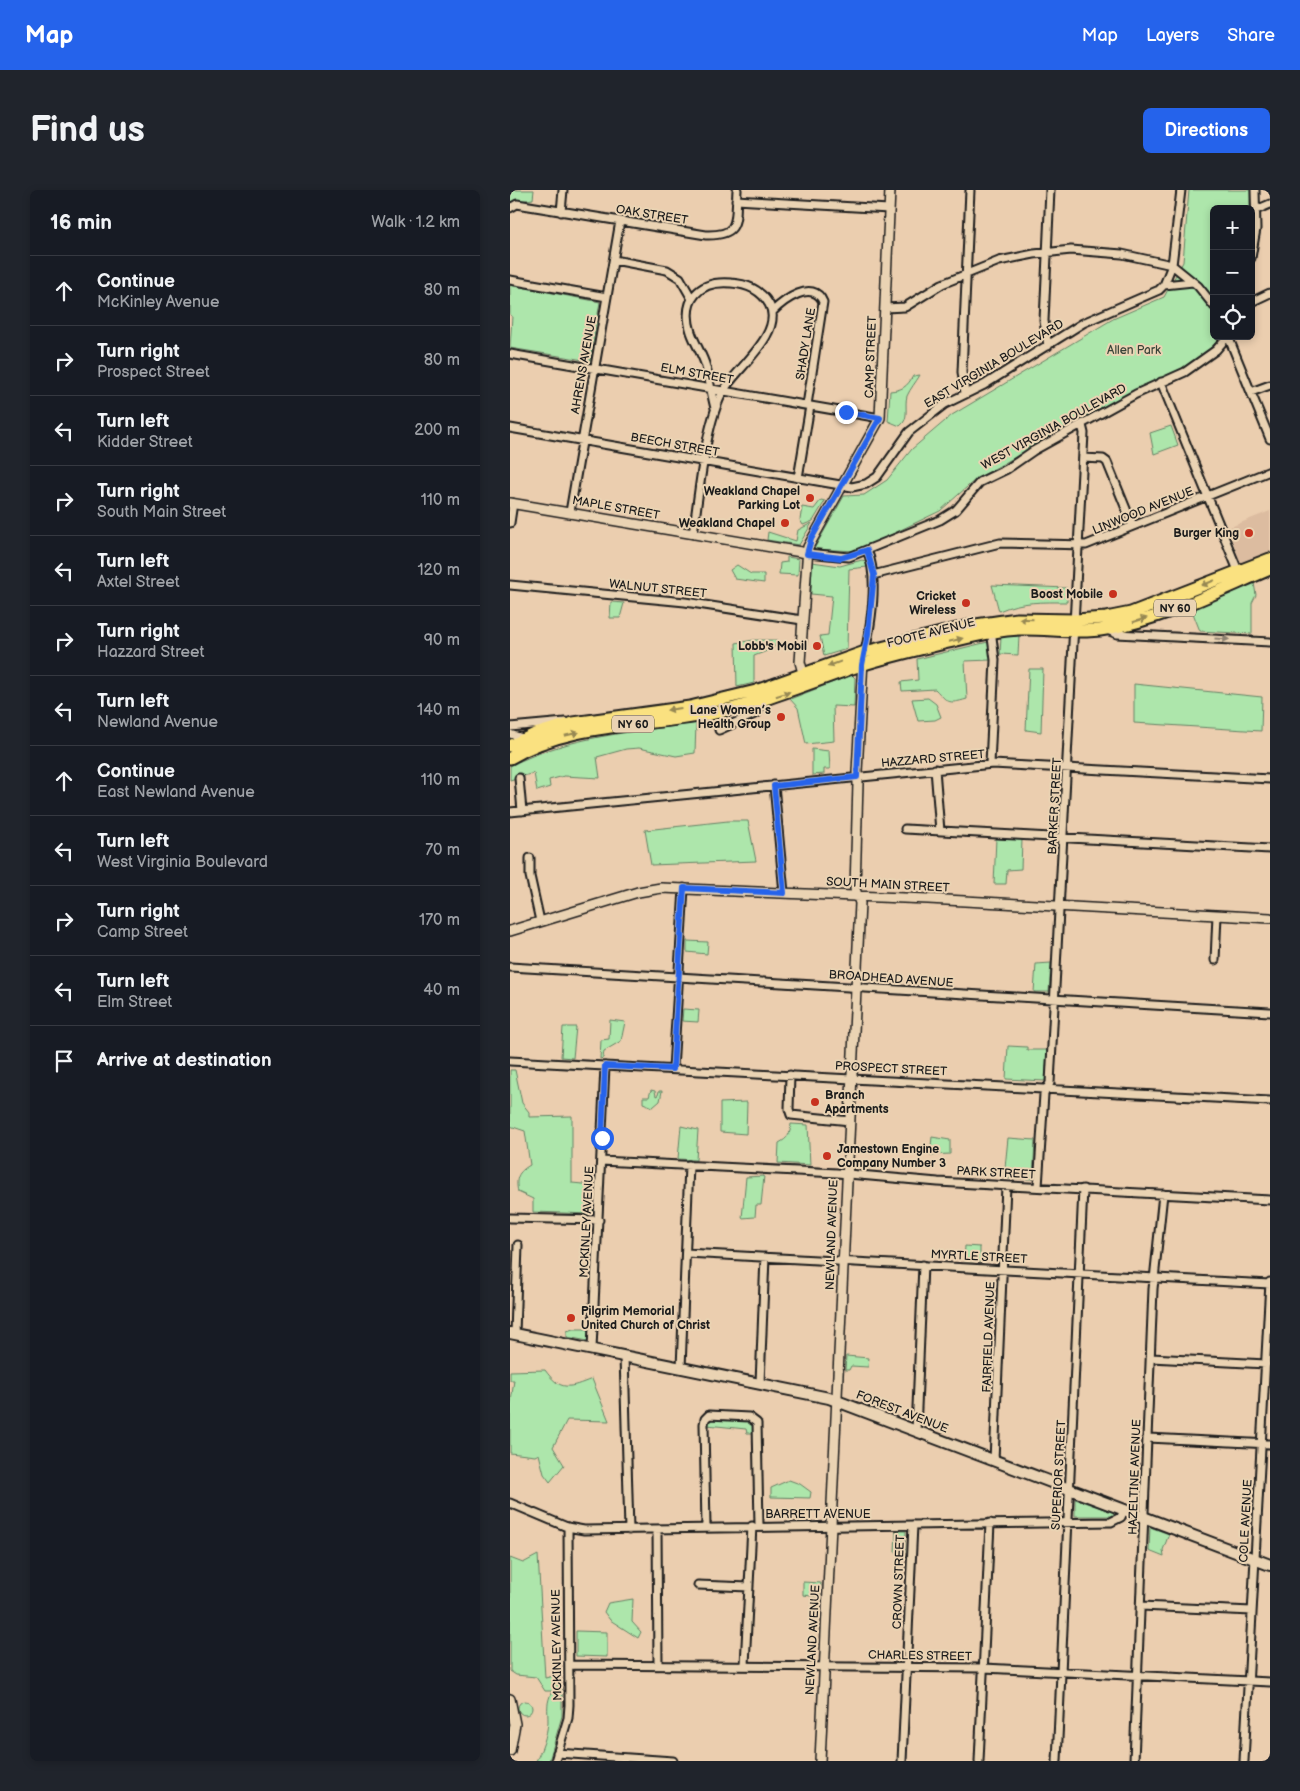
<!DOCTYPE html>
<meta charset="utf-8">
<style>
body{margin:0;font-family:"Balsamiq Sans",sans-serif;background:#20242c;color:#f1f3f6}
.controls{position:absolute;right:15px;top:15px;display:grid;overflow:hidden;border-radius:8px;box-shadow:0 2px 8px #0003}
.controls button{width:45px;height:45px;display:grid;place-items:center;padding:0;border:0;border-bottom:1px solid #363941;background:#171b24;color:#f1f3f6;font:25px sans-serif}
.stop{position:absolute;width:15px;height:15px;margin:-11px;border:4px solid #2563eb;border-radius:50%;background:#fff}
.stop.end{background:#2563eb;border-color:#fff;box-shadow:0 1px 5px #0008}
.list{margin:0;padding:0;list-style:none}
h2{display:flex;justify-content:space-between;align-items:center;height:65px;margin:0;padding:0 20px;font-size:21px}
h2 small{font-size:16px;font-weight:400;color:#9ea1a6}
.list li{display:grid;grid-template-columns:32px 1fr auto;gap:15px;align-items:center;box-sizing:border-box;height:70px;padding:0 20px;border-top:1px solid #363941}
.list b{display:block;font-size:19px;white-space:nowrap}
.list p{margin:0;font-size:16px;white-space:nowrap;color:#9ea1a6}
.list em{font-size:16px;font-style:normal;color:#9ea1a6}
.icon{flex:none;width:28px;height:28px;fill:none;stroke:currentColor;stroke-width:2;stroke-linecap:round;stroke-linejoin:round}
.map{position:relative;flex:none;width:760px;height:1571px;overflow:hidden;border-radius:8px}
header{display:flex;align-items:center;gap:30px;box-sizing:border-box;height:70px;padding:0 25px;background:#2563eb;color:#fff}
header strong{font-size:24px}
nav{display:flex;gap:28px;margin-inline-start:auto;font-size:18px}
.intro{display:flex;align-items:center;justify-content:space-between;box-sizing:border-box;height:120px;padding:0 30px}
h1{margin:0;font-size:35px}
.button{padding:12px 22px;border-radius:8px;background:#2563eb;color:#fff;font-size:18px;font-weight:700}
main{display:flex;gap:30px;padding:0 30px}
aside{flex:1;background:#171b24;border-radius:8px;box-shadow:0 2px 8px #0003}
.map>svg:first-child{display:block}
.built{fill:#dcbca0}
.green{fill:#ade6ab;stroke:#648164}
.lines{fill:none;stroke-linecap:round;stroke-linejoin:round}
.minor-casing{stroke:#1c1c1c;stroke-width:11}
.tertiary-casing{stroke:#1c1c1c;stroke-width:12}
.secondary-casing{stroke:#1c1c1c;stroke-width:14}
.trunk-casing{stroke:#1c1c1c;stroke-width:15}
.minor{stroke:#ead3b3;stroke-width:7}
.tertiary{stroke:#ead3b3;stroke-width:9}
.secondary{stroke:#ead3b3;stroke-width:10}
.trunk{stroke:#fae180;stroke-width:11}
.oneway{fill:#968853}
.oneway2{fill:#8d816f}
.route{stroke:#2563eb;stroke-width:6}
.poi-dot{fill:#c8321e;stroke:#ead3b3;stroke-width:2}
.labels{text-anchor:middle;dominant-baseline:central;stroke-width:4;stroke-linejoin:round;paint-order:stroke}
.shield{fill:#ead3b3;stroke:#5a5349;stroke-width:1}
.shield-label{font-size:11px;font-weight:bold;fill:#1c1c1c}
.street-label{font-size:12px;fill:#1c1c1c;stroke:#ead3b3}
.park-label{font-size:12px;fill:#394439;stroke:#ead3b3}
.poi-label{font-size:12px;font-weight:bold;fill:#1c1c1c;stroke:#ead3b3;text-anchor:end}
</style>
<header>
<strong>Map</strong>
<nav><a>Map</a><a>Layers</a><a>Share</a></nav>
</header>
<div class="intro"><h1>Find us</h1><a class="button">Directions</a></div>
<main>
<aside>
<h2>16 min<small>Walk · 1.2 km</small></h2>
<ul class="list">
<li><svg class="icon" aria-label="ahead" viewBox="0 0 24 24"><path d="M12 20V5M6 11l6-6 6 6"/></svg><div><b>Continue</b><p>McKinley Avenue</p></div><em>80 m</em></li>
<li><svg class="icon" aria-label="right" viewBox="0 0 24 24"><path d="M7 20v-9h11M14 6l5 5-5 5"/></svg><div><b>Turn right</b><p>Prospect Street</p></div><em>80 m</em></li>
<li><svg class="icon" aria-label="left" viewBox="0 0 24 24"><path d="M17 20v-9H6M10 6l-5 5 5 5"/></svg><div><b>Turn left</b><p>Kidder Street</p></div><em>200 m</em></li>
<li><svg class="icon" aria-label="right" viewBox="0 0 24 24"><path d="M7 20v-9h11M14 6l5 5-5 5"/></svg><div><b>Turn right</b><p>South Main Street</p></div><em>110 m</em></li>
<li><svg class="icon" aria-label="left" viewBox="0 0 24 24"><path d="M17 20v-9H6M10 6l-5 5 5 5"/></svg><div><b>Turn left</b><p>Axtel Street</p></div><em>120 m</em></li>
<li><svg class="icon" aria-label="right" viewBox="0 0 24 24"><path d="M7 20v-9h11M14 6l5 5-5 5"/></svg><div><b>Turn right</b><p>Hazzard Street</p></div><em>90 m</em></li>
<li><svg class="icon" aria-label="left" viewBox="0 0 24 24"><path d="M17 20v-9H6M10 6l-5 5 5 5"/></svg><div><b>Turn left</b><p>Newland Avenue</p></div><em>140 m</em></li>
<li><svg class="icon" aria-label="ahead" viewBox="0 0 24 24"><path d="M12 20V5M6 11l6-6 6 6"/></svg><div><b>Continue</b><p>East Newland Avenue</p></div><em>110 m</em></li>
<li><svg class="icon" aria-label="left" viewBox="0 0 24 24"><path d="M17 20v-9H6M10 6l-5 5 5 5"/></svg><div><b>Turn left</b><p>West Virginia Boulevard</p></div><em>70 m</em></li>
<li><svg class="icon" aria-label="right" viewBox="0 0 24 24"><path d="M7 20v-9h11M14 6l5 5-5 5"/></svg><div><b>Turn right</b><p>Camp Street</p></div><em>170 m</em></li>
<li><svg class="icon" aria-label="left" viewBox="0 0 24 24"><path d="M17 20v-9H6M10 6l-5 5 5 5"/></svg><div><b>Turn left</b><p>Elm Street</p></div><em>40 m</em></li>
<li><svg class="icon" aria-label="arrive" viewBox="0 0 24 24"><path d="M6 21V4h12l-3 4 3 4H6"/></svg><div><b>Arrive at destination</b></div></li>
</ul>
</aside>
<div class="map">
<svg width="760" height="1571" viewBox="0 0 760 1571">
<rect width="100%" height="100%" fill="#ebceaf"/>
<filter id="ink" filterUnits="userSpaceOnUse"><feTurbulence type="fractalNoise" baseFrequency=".02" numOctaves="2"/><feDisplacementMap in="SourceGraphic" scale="10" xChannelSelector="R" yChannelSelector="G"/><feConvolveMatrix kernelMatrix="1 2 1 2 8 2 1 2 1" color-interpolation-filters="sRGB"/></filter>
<g filter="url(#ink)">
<path class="built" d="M760,321V361L731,373L718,338Z"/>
<path class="green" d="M0,0H24L23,9L0,12Z
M679,0H740V19H704V146H712L691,167L664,183L625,200L466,289L430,321L347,361L304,359L334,306L354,305L377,290L402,259L442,225L603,129L654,107L673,72Z
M0,95L90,112L80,171L0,158L2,126L0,125Z
M410,185C406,192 400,199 397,206C394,216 400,229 390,236L378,231L380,201C392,200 397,197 403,186Z
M661,236L668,255L644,264L640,243Z
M311,310L315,311L303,331L293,335L290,330L292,317L304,319Z
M302,333L289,355L257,350L258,342L286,351L288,340Z
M277,367L289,369L288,385L269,384L270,373L277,372Z
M352,370L355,371L357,377L339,379L337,459L314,466L310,446L318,445L322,406L301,404L302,372L330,376Z
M227,375L241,384H254V393L225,389L220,380Z
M744,393L746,405L742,413V444L690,441L681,418Z
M482,395L557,398V412C533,412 511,411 489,421Z
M101,412L114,413L110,428H100Z
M509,446L508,465L490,464L491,447Z
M244,450H267V453L262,459L244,466V493L227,497L226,453Z
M478,452L481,470L455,471L457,509C437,515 438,512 425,499L392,501L391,492L408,490L407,469Z
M519,479H533L531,542L516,540Z
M342,485L345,488L344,517L323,516L324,551L296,554L288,518L280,509Z
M624,494L752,507L751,541L624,533Z
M418,508L426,514L431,527L425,530L408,531L402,509Z
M186,533L185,563L166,566L129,558L116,559L87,567L90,588L54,586L39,590L40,597L27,601L24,583L0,590V576C62,545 119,543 186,533Z
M302,559L319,561L320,579H314V584L302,585Z
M218,631H238L246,671L141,675L135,640Z
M486,648L512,649L511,679L497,680L496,694H484Z
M177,751L198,752L197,764L177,762Z
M541,773L539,802H524L526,774Z
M173,819L189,820L188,832L172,831Z
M100,830L115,832L111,851L94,861L93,868L90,869L91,850L99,849Z
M53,837H66L63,868L51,867Z
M498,856L517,857V860H537L535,891L496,889Z
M0,880H5L12,913L19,922V927L62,926V993L83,995L82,1024L23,1022V1009L8,1002C5,988 8,982 20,975L15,941L0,936Z
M141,900L145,901L146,906L148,905L149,901H152L150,911L143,917L133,913V907H139Z
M237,912L236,944L210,942V913Z
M281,934L298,935L300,975L268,973L269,953C278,948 280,945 281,934Z
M171,936L188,940L186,970L168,969Z
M422,947L440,950V964L420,965Z
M498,948L525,950L523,989L494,988Z
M254,986L251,1015H246L245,1027L232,1028L236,987Z
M455,1056L470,1057V1065L476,1068V1072L454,1071Z
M63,1139H78V1151L57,1147V1141Z
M336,1166L359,1168L358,1177L341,1176L339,1180H335Z
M35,1180C51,1202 59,1198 82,1189L99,1231L57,1230L43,1257L54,1275L40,1292L34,1284L29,1264L25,1266L0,1263V1219L4,1190H0V1181Z
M201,1229L239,1231L246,1237V1243H237L236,1239L197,1235Z
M279,1290L290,1294L301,1302L300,1308L261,1307V1298Z
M565,1309L603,1322L604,1324L601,1326H565Z
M640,1337L659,1344L653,1360L654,1367L639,1361Z
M386,1341H396L395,1363L385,1362Z
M28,1365L35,1488L44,1486L43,1493L52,1497V1526L39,1571H26C32,1559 37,1546 38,1532C38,1518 36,1514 42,1501H35L26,1487L6,1485L0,1481V1368L13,1373Z
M293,1392L311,1393L310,1407L293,1405Z
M123,1409L122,1432L131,1442L128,1448L100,1430L94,1422L98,1413Z
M66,1441L97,1442V1467L66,1466Z
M8 1518a7 7 0 1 1 14 0a7 7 0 1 1-14 0Z"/>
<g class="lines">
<g class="minor-casing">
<path id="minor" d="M226,10L379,19
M0,18L7,14L196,45C232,46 225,29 227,0
M746,20L760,14
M51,22L53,0
M741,68L746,39L745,0
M104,70L157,80L170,88L182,109
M0,90L97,107
M654,95L683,92
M741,112L760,103
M375,118L395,117L432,94L489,71L524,64L561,60L612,64L662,75L688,96L704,116
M262,122C273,111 303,88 313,112L297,215
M718,146L760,249
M538,156L534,131L540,0
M0,164L370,228
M651,192L729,383
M741,202L760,195
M455,203L452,182L460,0
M0,238L342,297L356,294L367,287L399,242L435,214L474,195L573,133L649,100L654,95L662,75L671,0
M573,268L593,269L597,272L623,336
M288,288L300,216
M60,322L110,31
M0,333L3,313
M183,344C189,305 195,232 214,200C228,177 275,142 259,114C251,100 237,94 221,93C189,90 171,110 181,142C185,154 193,165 196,177C200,190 201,204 205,218
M297,363L339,367L430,330L446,320L470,292L497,279L523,261L626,204L675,182L706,160L718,146
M363,385L490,353L576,355L760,281
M0,395L175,412L292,430
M597,440L607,444L760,452
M355,462C361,434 369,387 357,360
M0,537L55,532
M209,540L247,523L250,517L248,509
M0,544L16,549
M480,574L485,470L481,440
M425,579L430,641
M9,588L12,621
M264,595L274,703
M0,622L483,574L760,589
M395,639L760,659
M20,668V686L30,731
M705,770L707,725
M0,777L760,822
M0,871L760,911
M163,879L174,698
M280,885L279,919L281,925L340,931
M91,971L327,983L428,992L760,1010
M528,997L534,904L540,893L574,243L572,235
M0,1028L89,1030
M176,1063L760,1094
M5,1144L8,1055
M82,1159L95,876
M114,1166L119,1340
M641,1168L756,1174
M171,1178L179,975
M250,1193L255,1067
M406,1241L413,1075
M638,1248L760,1254
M484,1270L496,996
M0,1313L57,1337L74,1340L601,1332L611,1327L614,1320
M196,1337L194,1234L195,1229L199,1225L239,1227L247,1233L249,1336
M147,1339L148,1475
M188,1395L239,1397
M631,1416L742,1421
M59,1475L474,1478L760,1492
M235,1475L242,1336
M47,1563L163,1571
M45,1571L58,1528L59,1515L58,1337
M392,1571L403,1335
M469,1571L480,1333
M547,1571L573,999
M624,1571L643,1099L653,1004
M734,1571L760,1092"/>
</g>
<g class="tertiary-casing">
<path id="tertiary" d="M0,313L297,363
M295,490L290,472L298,357L370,228L380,0
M0,741L128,702L151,698L418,709L760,728
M0,1509L5,1534L0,1561
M310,1571L350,713L345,699L348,593L347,582L353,470"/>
</g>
<g class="secondary-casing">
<path id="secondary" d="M0,1143L319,1208L760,1375"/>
</g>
<g class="trunk-casing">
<path id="trunk" d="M0,556L25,544L63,533L180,517L246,501L355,462L459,436L507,429L565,430L596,428L621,423L760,369
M0,568C60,532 134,537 200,524C252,513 301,492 351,475C382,465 415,458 447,450C467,445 488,440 509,439C538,438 567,444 596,439C653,429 708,401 760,379"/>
</g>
<use href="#minor" class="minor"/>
<use href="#tertiary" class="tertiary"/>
<use href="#secondary" class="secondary"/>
<use href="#trunk" class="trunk"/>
</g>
<defs><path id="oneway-solid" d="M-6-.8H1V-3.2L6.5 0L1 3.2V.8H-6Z" transform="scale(1.25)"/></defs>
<g class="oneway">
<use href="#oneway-solid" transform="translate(698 393) rotate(158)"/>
<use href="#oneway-solid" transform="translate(516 429) rotate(-179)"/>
<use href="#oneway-solid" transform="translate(630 430) rotate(-17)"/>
<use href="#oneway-solid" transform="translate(446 450) rotate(-14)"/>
<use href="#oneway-solid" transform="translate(324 474) rotate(159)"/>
<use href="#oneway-solid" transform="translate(273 504) rotate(-18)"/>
<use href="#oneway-solid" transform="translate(164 519) rotate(172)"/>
<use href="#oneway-solid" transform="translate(62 544) rotate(-13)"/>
</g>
<use class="oneway2" href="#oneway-solid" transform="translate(712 449) rotate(3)"/>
</g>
<g class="lines" filter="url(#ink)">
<path class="route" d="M92,948L95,876L163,879L174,698L274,703L264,596L347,587L352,475L358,444L364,385L357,360L331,368L297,364L301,349L370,228L336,222"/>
</g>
<g class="poi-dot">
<circle cx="300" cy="308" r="5"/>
<circle cx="275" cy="333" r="5"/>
<circle cx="739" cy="343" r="5"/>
<circle cx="603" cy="404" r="5"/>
<circle cx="456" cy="413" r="5"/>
<circle cx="307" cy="456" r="5"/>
<circle cx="271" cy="527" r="5"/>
<circle cx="305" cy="912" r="5"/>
<circle cx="317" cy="966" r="5"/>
<circle cx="61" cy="1128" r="5"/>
</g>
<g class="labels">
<g class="shield">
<rect x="644" y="409.5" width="42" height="17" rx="4"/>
<rect x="102" y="525.5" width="42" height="17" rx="4"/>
</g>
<g class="shield-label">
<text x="665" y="418">NY 60</text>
<text x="123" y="534">NY 60</text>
</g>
<g class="street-label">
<text transform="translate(142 25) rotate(9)">OAK STREET</text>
<text transform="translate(296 154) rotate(-81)">SHADY LANE</text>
<text transform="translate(361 167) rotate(-88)">CAMP STREET</text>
<text transform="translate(484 174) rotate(-31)">EAST VIRGINIA BOULEVARD</text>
<text transform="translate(74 175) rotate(-80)">AHRENS AVENUE</text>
<text transform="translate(187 184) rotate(10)">ELM STREET</text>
<text transform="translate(544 237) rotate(-29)">WEST VIRGINIA BOULEVARD</text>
<text transform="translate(165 255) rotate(10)">BEECH STREET</text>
<text transform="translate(106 318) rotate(10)">MAPLE STREET</text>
<text transform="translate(633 321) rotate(-22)">LINWOOD AVENUE</text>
<text transform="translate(148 399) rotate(6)">WALNUT STREET</text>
<text transform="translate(421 443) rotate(-14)">FOOTE AVENUE</text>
<text transform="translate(423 569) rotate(-5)">HAZZARD STREET</text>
<text transform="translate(545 616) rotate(-87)">BARKER STREET</text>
<text transform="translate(378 695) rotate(3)">SOUTH MAIN STREET</text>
<text transform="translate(381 789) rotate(4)">BROADHEAD AVENUE</text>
<text transform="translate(381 879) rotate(3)">PROSPECT STREET</text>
<text transform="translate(486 983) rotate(3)">PARK STREET</text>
<text transform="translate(77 1032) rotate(-87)">MCKINLEY AVENUE</text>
<text transform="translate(322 1045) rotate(-88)">NEWLAND AVENUE</text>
<text transform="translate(469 1067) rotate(3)">MYRTLE STREET</text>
<text transform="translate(479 1147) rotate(-88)">FAIRFIELD AVENUE</text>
<text transform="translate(392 1222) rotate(21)">FOREST AVENUE</text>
<text transform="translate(549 1285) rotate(-87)">SUPERIOR STREET</text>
<text transform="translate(625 1287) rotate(-88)">HAZELTINE AVENUE</text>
<text x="308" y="1324">BARRETT AVENUE</text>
<text transform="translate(736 1331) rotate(-87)">COLE AVENUE</text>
<text transform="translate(389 1392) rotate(-88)">CROWN STREET</text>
<text transform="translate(303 1450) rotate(-87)">NEWLAND AVENUE</text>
<text transform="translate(47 1455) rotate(-91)">MCKINLEY AVENUE</text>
<text transform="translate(410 1466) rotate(1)">CHARLES STREET</text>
</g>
<g class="park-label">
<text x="624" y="160">Allen Park</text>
</g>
<g class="poi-label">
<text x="290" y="301">Weakland Chapel<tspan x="290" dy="14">Parking Lot</tspan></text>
<text x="265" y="333">Weakland Chapel</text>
<text x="729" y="343">Burger King</text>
<text x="593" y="404">Boost Mobile</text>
<text x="446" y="406">Cricket<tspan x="446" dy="14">Wireless</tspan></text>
<text x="297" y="456">Lobb's Mobil</text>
<text x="261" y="520">Lane Women’s<tspan x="261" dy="14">Health Group</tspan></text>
<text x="315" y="905" text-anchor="start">Branch<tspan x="315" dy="14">Apartments</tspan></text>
<text x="327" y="959" text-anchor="start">Jamestown Engine<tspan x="327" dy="14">Company Number 3</tspan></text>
<text x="71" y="1121" text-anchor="start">Pilgrim Memorial<tspan x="71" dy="14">United Church of Christ</tspan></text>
</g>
</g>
</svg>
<div class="controls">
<button>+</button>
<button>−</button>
<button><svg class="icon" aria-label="locate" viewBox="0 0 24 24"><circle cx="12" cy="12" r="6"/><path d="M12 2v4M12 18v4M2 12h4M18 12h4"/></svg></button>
</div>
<div class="stop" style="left:92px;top:948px"></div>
<div class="stop end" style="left:336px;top:222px"></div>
</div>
</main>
